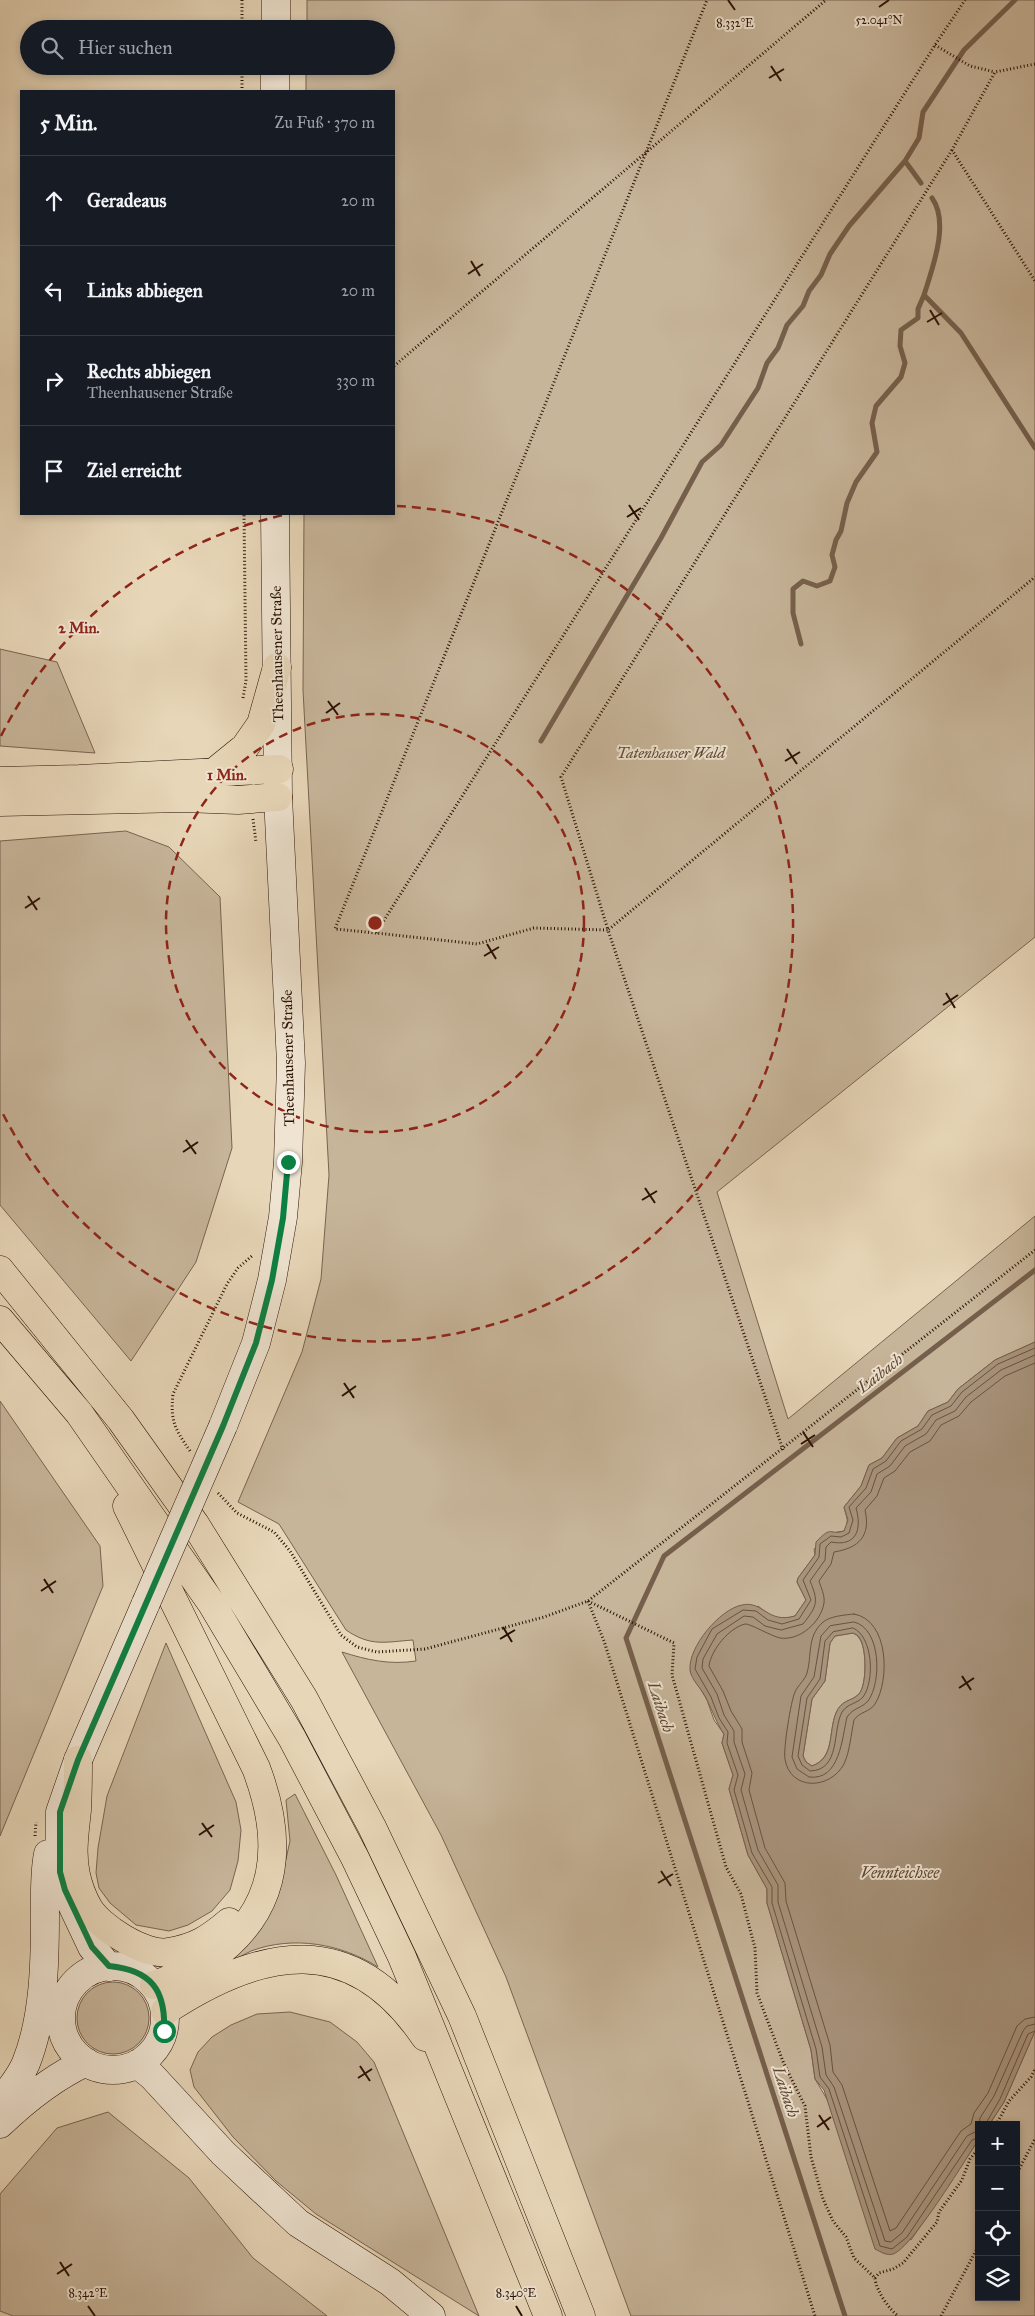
<!DOCTYPE html>
<html lang="de">
<meta charset="utf-8">
<style>
body{margin:0;font-family:"IM FELL Great Primer",serif;background:#242831;color:#f1f3f6}
.controls{position:absolute;right:15px;bottom:15px;display:grid;overflow:hidden;border-radius:0px;box-shadow:0 2px 8px #0003}
.controls button{width:45px;height:45px;display:grid;place-items:center;padding:0;border:0;border-bottom:1px solid #363941;background:#171b24;color:#f1f3f6;font:25px sans-serif}
.stop{position:absolute;width:15px;height:15px;margin:-11px;border:4px solid #0b8043;border-radius:50%;background:#fff}
.stop.end{background:#0b8043;border-color:#fff;box-shadow:0 1px 5px #0008}
.list{margin:0;padding:0;list-style:none}
h2{display:flex;justify-content:space-between;align-items:center;height:65px;margin:0;padding:0 20px;font-size:21px}
h2 small{font-size:16px;font-weight:400;color:#9ea1a6}
.list li{display:grid;grid-template-columns:32px 1fr auto;gap:15px;align-items:center;box-sizing:border-box;height:90px;padding:0 20px;border-top:1px solid #363941}
.list b{display:block;font-size:19px;white-space:nowrap}
.list p{margin:0;font-size:16px;white-space:nowrap;color:#9ea1a6}
.list em{font-size:16px;font-style:normal;color:#9ea1a6}
.icon{flex:none;width:28px;height:28px;fill:none;stroke:currentColor;stroke-width:2;stroke-linecap:round;stroke-linejoin:round}
.map{position:relative;flex:none;width:1035px;height:2316px;overflow:hidden}
.search{position:absolute;background:#171b24;box-shadow:0 2px 8px #0003;left:20px;top:20px;width:375px;height:55px;display:flex;align-items:center;gap:12px;box-sizing:border-box;padding:0 18px;border-radius:28px;color:#9ea1a6;font-size:19px}
.panel{position:absolute;background:#171b24;box-shadow:0 2px 8px #0003;left:20px;top:90px;width:375px;height:425px;border-radius:0px}
.map>svg:first-child{display:block}
.green{fill:#c7b59a;stroke:#796350}
.water{fill:#a7937b;stroke:#755f4c;fill-rule:evenodd}
.lines{fill:none;stroke-linecap:round;stroke-linejoin:round}
.shore{stroke:#695240;stroke-width:1}
.stream{stroke:#755f4c;stroke-width:5}
.secondary-casing{stroke:#2b1105;stroke-width:29}
.highway-casing{stroke:#2b1105;stroke-width:29}
.path{stroke:#2b1105;stroke-width:3;stroke-dasharray:1 2.5;stroke-linecap:butt}
.secondary{stroke:#efe4d1;stroke-width:28}
.highway{stroke:#e7d6b8;stroke-width:28}
.secondary-bridge-casing{stroke:#2b1105;stroke-width:29;stroke-linecap:butt}
.secondary-bridge{stroke:#efe4d1;stroke-width:28}
.route{stroke:#0b8043;stroke-width:6}
.ticks{fill:none;stroke:#2b1105;stroke-width:2}
.ring{fill:none;stroke:#8f2418;stroke-width:2.5;stroke-dasharray:9 6}
.labels{text-anchor:middle;dominant-baseline:central;stroke-width:4;stroke-linejoin:round;paint-order:stroke}
.street-label{font-size:15px;fill:#2b1105;stroke:#efe4d1}
.park-label{font-size:15px;font-style:italic;fill:#624a39;stroke:#efe4d1}
.water-label{font-size:16px;font-style:italic;fill:#5d4534;stroke:#efe4d1}
.ticks-label{font-size:12px;text-anchor:middle;fill:#2b1105;stroke:#efe4d1;stroke-width:4;stroke-linejoin:round;paint-order:stroke}
.centre{fill:#8f2418;stroke:#efe4d1;stroke-width:2.5}
.ring-label{font-size:15px;text-anchor:middle;font-weight:bold;fill:#8f2418;stroke:#efe4d1;stroke-width:4;stroke-linejoin:round;paint-order:stroke}
</style>
<div class="map">
<svg width="1035" height="2316" viewBox="0 0 1035 2316">
<rect width="100%" height="100%" fill="#e7d6b8"/>
<filter id="stains"><feTurbulence type="fractalNoise" baseFrequency=".004" numOctaves="4"/><feColorMatrix values="0 0 0 0 .2 0 0 0 0 .09 0 0 0 0 .02 0 0 0 .5 -.17"/></filter>
<radialGradient id="worn" r=".72"><stop offset=".6" stop-color="#630" stop-opacity="0"/><stop offset="1" stop-color="#630" stop-opacity=".3"/></radialGradient>
<path class="green" d="M307,0H1035V937L717,1192L788,1419L1035,1216V1342L995,1360L958,1389L948,1402L928,1411L918,1426L897,1438L882,1458L869,1465L861,1486L844,1507C846,1517 850,1521 844,1531L837,1532L814,1549L815,1555L798,1578L797,1582L806,1600L795,1616C778,1621 772,1617 758,1606L690,1671L707,1700L714,1720L724,1734L722,1743L733,1775L729,1789L748,1855L767,1889V1903L811,2050L815,2079L911,2240L979,2139V2297H1016V2125H989L1004,2102L1035,2031V2316H631L506,1977L441,1835L342,1652C367,1660 390,1665 416,1661L413,1640C385,1642 371,1647 346,1630L279,1524L238,1502L302,1352L321,1279L329,1175L303,690L304,514H394V91H306V66H386V29H307Z
M0,649L57,662L95,753L0,746Z
M126,831L169,847L220,897L232,1148L196,1262L131,1361L0,1205V841Z
M0,1401L100,1546L103,1586L0,1836Z
M853,1633C855,1635 858,1635 859,1638C867,1647 867,1685 859,1694C851,1702 842,1699 836,1713C828,1733 835,1757 812,1766L806,1762L803,1756L812,1699L825,1681L830,1643L835,1636Z
M166,1643L236,1802L241,1830L238,1861L230,1890L212,1911L188,1925L169,1931L136,1925L110,1903L99,1888L96,1873L98,1848L107,1796Z
M295,1794L336,1875L378,1967C341,1944 294,1935 251,1951C241,1956 230,1962 220,1967L280,1886L290,1841L286,1800Z
M77 2018a36 36 0 1 1 72 0a36 36 0 1 1-72 0Z
M290,2012L330,2022L357,2042L374,2062L479,2316L316,2214L276,2181L233,2137L194,2087L190,2070L198,2052L212,2037L231,2025L257,2014Z
M108,2112L189,2178L253,2258L327,2316H13L0,2311V2194L57,2128Z"/>
<path class="water" d="M1035,1342V2031L1004,2102L989,2125H979V2139C965,2160 912,2248 893,2254C887,2256 881,2252 875,2249L824,2090L815,2079L811,2050L767,1903V1889L748,1855L729,1789L733,1775L722,1743L724,1734C716,1722 713,1712 707,1700C703,1690 691,1680 690,1670C688,1647 720,1609 742,1605C763,1600 767,1624 795,1616L806,1600L797,1582L798,1578L815,1555L816,1542C833,1524 829,1536 844,1531L848,1520L844,1507L861,1486L869,1465L882,1458L897,1438L918,1426L928,1411L948,1402L958,1389L995,1360ZM853,1633C855,1634 858,1635 859,1637C867,1647 867,1685 859,1694C851,1702 842,1699 836,1713C828,1733 835,1758 812,1766L806,1762L803,1756L812,1699L825,1681L830,1643L835,1636Z"/>
<g class="lines">
<path class="shore" d="M1035,1363L1005,1376L971,1402L959,1416L941,1425L930,1441L910,1452L895,1471L884,1478L877,1496L865,1510C871,1536 859,1548 834,1552L831,1564L819,1581C821,1588 825,1595 824,1603C821,1622 800,1641 780,1638C771,1636 749,1623 745,1624C729,1628 711,1650 709,1666L723,1691L731,1711L742,1729V1742L752,1773L749,1790L765,1848L785,1883L786,1901L830,2045L833,2072L842,2085L890,2231L896,2228L961,2131L971,2124L974,2113L988,2093L1017,2026L1025,2019L1035,2017
M854,1614C889,1620 890,1680 875,1704C870,1712 859,1712 854,1720C851,1734 850,1751 844,1764C830,1790 790,1791 785,1759C783,1750 791,1700 795,1692C798,1685 805,1680 807,1673C812,1655 807,1637 822,1623C829,1616 845,1615 854,1614Z
M854,1622C881,1628 882,1682 868,1701C862,1708 853,1708 847,1717C842,1738 840,1781 809,1777L797,1769L792,1757L801,1696L814,1677L821,1636L830,1626Z
M853,1628C873,1636 875,1681 863,1697C857,1704 848,1703 842,1712C832,1731 841,1770 810,1771L802,1765L798,1756L807,1698L820,1679L825,1641L833,1632Z
M985,2125L1000,2099L1028,2034L1035,2031
M979,2126L980,2118L994,2096L1023,2031L1027,2026L1035,2024
M979,2130L967,2136L902,2233L891,2242L885,2241L834,2087L826,2075L822,2047L778,1902V1885L758,1850L741,1790L745,1774L734,1742V1731L724,1715L717,1694L702,1668L703,1659L717,1634L744,1616L753,1617L765,1626L781,1630L803,1624C817,1606 819,1602 810,1581L825,1560L826,1547L831,1542C857,1547 862,1529 856,1508L871,1492L877,1474L890,1466L905,1446L926,1434L936,1420L955,1411L966,1397L1001,1370L1035,1355
M979,2137L972,2140L907,2237L892,2249L880,2246L829,2089L820,2077L816,2049L772,1903V1887L752,1853L734,1790L738,1775L727,1743L728,1732L719,1718L711,1697L695,1669L697,1657L712,1629L743,1610L756,1611L768,1620L782,1624L799,1619L811,1600L803,1580L819,1557L820,1544L831,1536L841,1537L849,1533L853,1520L849,1507L866,1488L873,1469L886,1461L901,1441L922,1429L932,1415L951,1406L962,1392L998,1364L1035,1348"/>
<path class="stream" d="M921,183L905,161L919,138L923,112L964,50L1015,0
M932,198C950,223 932,269 924,295L961,333L1035,448
M801,644L793,613V589L803,581L817,586L830,581L835,567L832,555L836,540L841,531L847,503L856,482L877,452L872,423L876,406L901,377L905,363L900,346L901,330L918,318V309L924,295
M541,741L661,538L702,462L721,445L758,388L767,363L778,348L787,325L803,306L809,291L821,275L830,254L849,226L905,161
M845,2316L626,1638L664,1556L1035,1270"/>
<g class="secondary-casing">
<path id="secondary" d="M276,29V0
M275,91V66
M223,1426L256,1343L272,1280L283,1217L288,1162L291,1063L278,797L275,514
M61 2018a52 52 0 1 1 104 0a52 52 0 1 1-104 0Z
M109,1967L92,1947L65,1890L60,1872V1812L78,1760L146,1603
M137,2064L152,2076L223,2153L298,2223L390,2282L431,2316
M0,2102C9,2090 20,2078 26,2063C44,2018 45,1963 45,1915C45,1894 44,1874 48,1854
M0,2124C25,2100 54,2077 86,2062"/>
</g>
<g class="highway-casing">
<path id="highway" d="M213,773L245,747L261,724L277,667
M0,781L79,779L279,769
M0,802L184,798L238,800L278,797
M0,1270L121,1420L195,1524L304,1699L372,1827L462,2016L581,2316
M0,1320L79,1413L147,1511L212,1604L292,1738L355,1858L402,1957L548,2316
M127,1506L256,1768C285,1844 279,1911 209,1960C193,1972 172,1978 154,1985
M78,1760C78,1776 78,1793 77,1810C75,1831 71,1853 76,1875C78,1884 83,1898 88,1907C99,1927 145,1956 168,1952C195,1948 209,1939 229,1922
M165,2011C262,1947 352,1929 425,2037"/>
</g>
<path class="path" d="M242,0V29
M935,45L970,66L995,72
M1035,64L995,72L952,150L1035,281
M242,66V91
M952,150L561,777L608,930L534,928L477,944L376,933L935,45L965,0
M394,366L826,0
M243,698L246,681L244,514
M253,819L256,842
M376,933L335,929L707,0
M783,1450L608,930L1035,577
M190,1451C175,1429 170,1421 173,1394L227,1284L238,1268L253,1255
M218,1493L237,1513L274,1532L290,1551L341,1635L357,1647L377,1652L425,1649L544,1617L588,1601L1035,1250
M588,1601L674,1643L672,1675L726,1867L741,1894L752,1937L755,1948L757,1993L784,2064L805,2106L811,2157L823,2199L833,2221L846,2237L854,2258L875,2278C876,2290 888,2308 898,2316
M588,1601L604,1641L815,2316
M35,1836L36,1822
M996,2125L1009,2101L1031,2077L1035,2069
M1016,2175L1035,2139
M875,2278L879,2273L893,2269L903,2263L937,2222L939,2212L962,2180L970,2159L979,2148
M941,2316L979,2245"/>
<use href="#secondary" class="secondary"/>
<use href="#highway" class="highway"/>
<g class="secondary-bridge-casing">
<path id="secondary-bridge" d="M146,1603L223,1426"/>
</g>
<use href="#secondary-bridge" class="secondary-bridge"/>
</g>
<g class="lines">
<path class="route" d="M164,2031C166,1990 151,1970 109,1966L92,1947L65,1890L60,1872V1812L78,1760L223,1426L256,1343L272,1280L283,1218L288,1162"/>
</g>
<path class="ticks" d="M728,0L735,10M879,7L889,0M771,66L781,81M769,78L784,69M471,261L480,276M468,274L483,264M930,310L939,325M927,322L942,313M629,505L639,520M627,517L641,508M328,701L338,715M326,713L340,703M787,749L797,764M785,761L800,752M28,896L37,910M25,908L40,898M487,944L496,959M484,956L499,947M946,993L955,1008M943,1005L958,995M186,1140L196,1154M183,1152L198,1142M645,1188L655,1203M642,1200L657,1191M344,1383L354,1398M342,1396L356,1386M803,1432L813,1447M801,1444L815,1435M44,1579L53,1593M41,1591L56,1581M503,1627L512,1642M500,1639L515,1630M962,1676L971,1690M959,1688L974,1678M202,1823L212,1837M199,1835L214,1825M661,1871L671,1886M658,1883L673,1874M360,2066L370,2081M358,2078L372,2069M819,2115L829,2130M817,2127L831,2117M60,2262L69,2276M57,2274L72,2264M88,2306L95,2316M516,2306L522,2316"/>
<g class="ring">
<circle cx="375" cy="923" r="209"/>
<path d="M1 736A418 418 0 0 1 288 514M397 506A418 418 0 1 1 1 1110"/>
</g>
<g class="labels">
<g class="street-label">
<text transform="translate(277 654) rotate(-91)">Theenhausener Straße</text>
<text transform="translate(288 1058) rotate(-91)">Theenhausener Straße</text>
</g>
<g class="park-label">
<text x="671" y="753">Tatenhauser Wald</text>
</g>
<g class="water-label">
<text transform="translate(880 1373) rotate(-38)">Laibach</text>
<text transform="translate(661 1707) rotate(72)">Laibach</text>
<text x="900" y="1872">Vennteichsee</text>
<text transform="translate(786 2092) rotate(72)">Laibach</text>
</g>
</g>
<g class="ticks-label">
<text x="879" y="24">52.041°N</text>
<text x="735" y="27">8.332°E</text>
<text x="88" y="2297">8.342°E</text>
<text x="516" y="2297">8.340°E</text>
</g>
<circle cx="375" cy="923" r="8" class="centre"/>
<g class="ring-label">
<text x="79" y="633">2 Min.</text>
<text x="227" y="780">1 Min.</text>
</g>
<rect width="100%" height="100%" filter="url(#stains)"/>
<rect width="100%" height="100%" fill="url(#worn)"/>
</svg>
<div class="controls">
<button>+</button>
<button>−</button>
<button><svg class="icon" aria-label="locate" viewBox="0 0 24 24"><circle cx="12" cy="12" r="6"/><path d="M12 2v4M12 18v4M2 12h4M18 12h4"/></svg></button>
<button><svg class="icon" aria-label="layers" viewBox="0 0 24 24"><path d="M12 4l9 5-9 5-9-5zM3 14l9 5 9-5"/></svg></button>
</div>
<div class="stop" style="left:164px;top:2031px"></div>
<div class="stop end" style="left:288px;top:1162px"></div>
<div class="search"><svg class="icon" aria-label="search" viewBox="0 0 24 24"><circle cx="10" cy="10" r="6"/><path d="M15 15l6 6"/></svg>Hier suchen</div>
<section class="panel">
<h2>5 Min.<small>Zu Fuß · 370 m</small></h2>
<ul class="list">
<li><svg class="icon" aria-label="ahead" viewBox="0 0 24 24"><path d="M12 20V5M6 11l6-6 6 6"/></svg><div><b>Geradeaus</b></div><em>20 m</em></li>
<li><svg class="icon" aria-label="left" viewBox="0 0 24 24"><path d="M17 20v-9H6M10 6l-5 5 5 5"/></svg><div><b>Links abbiegen</b></div><em>20 m</em></li>
<li><svg class="icon" aria-label="right" viewBox="0 0 24 24"><path d="M7 20v-9h11M14 6l5 5-5 5"/></svg><div><b>Rechts abbiegen</b><p>Theenhausener Straße</p></div><em>330 m</em></li>
<li><svg class="icon" aria-label="arrive" viewBox="0 0 24 24"><path d="M6 21V4h12l-3 4 3 4H6"/></svg><div><b>Ziel erreicht</b></div></li>
</ul>
</section>
</div>
